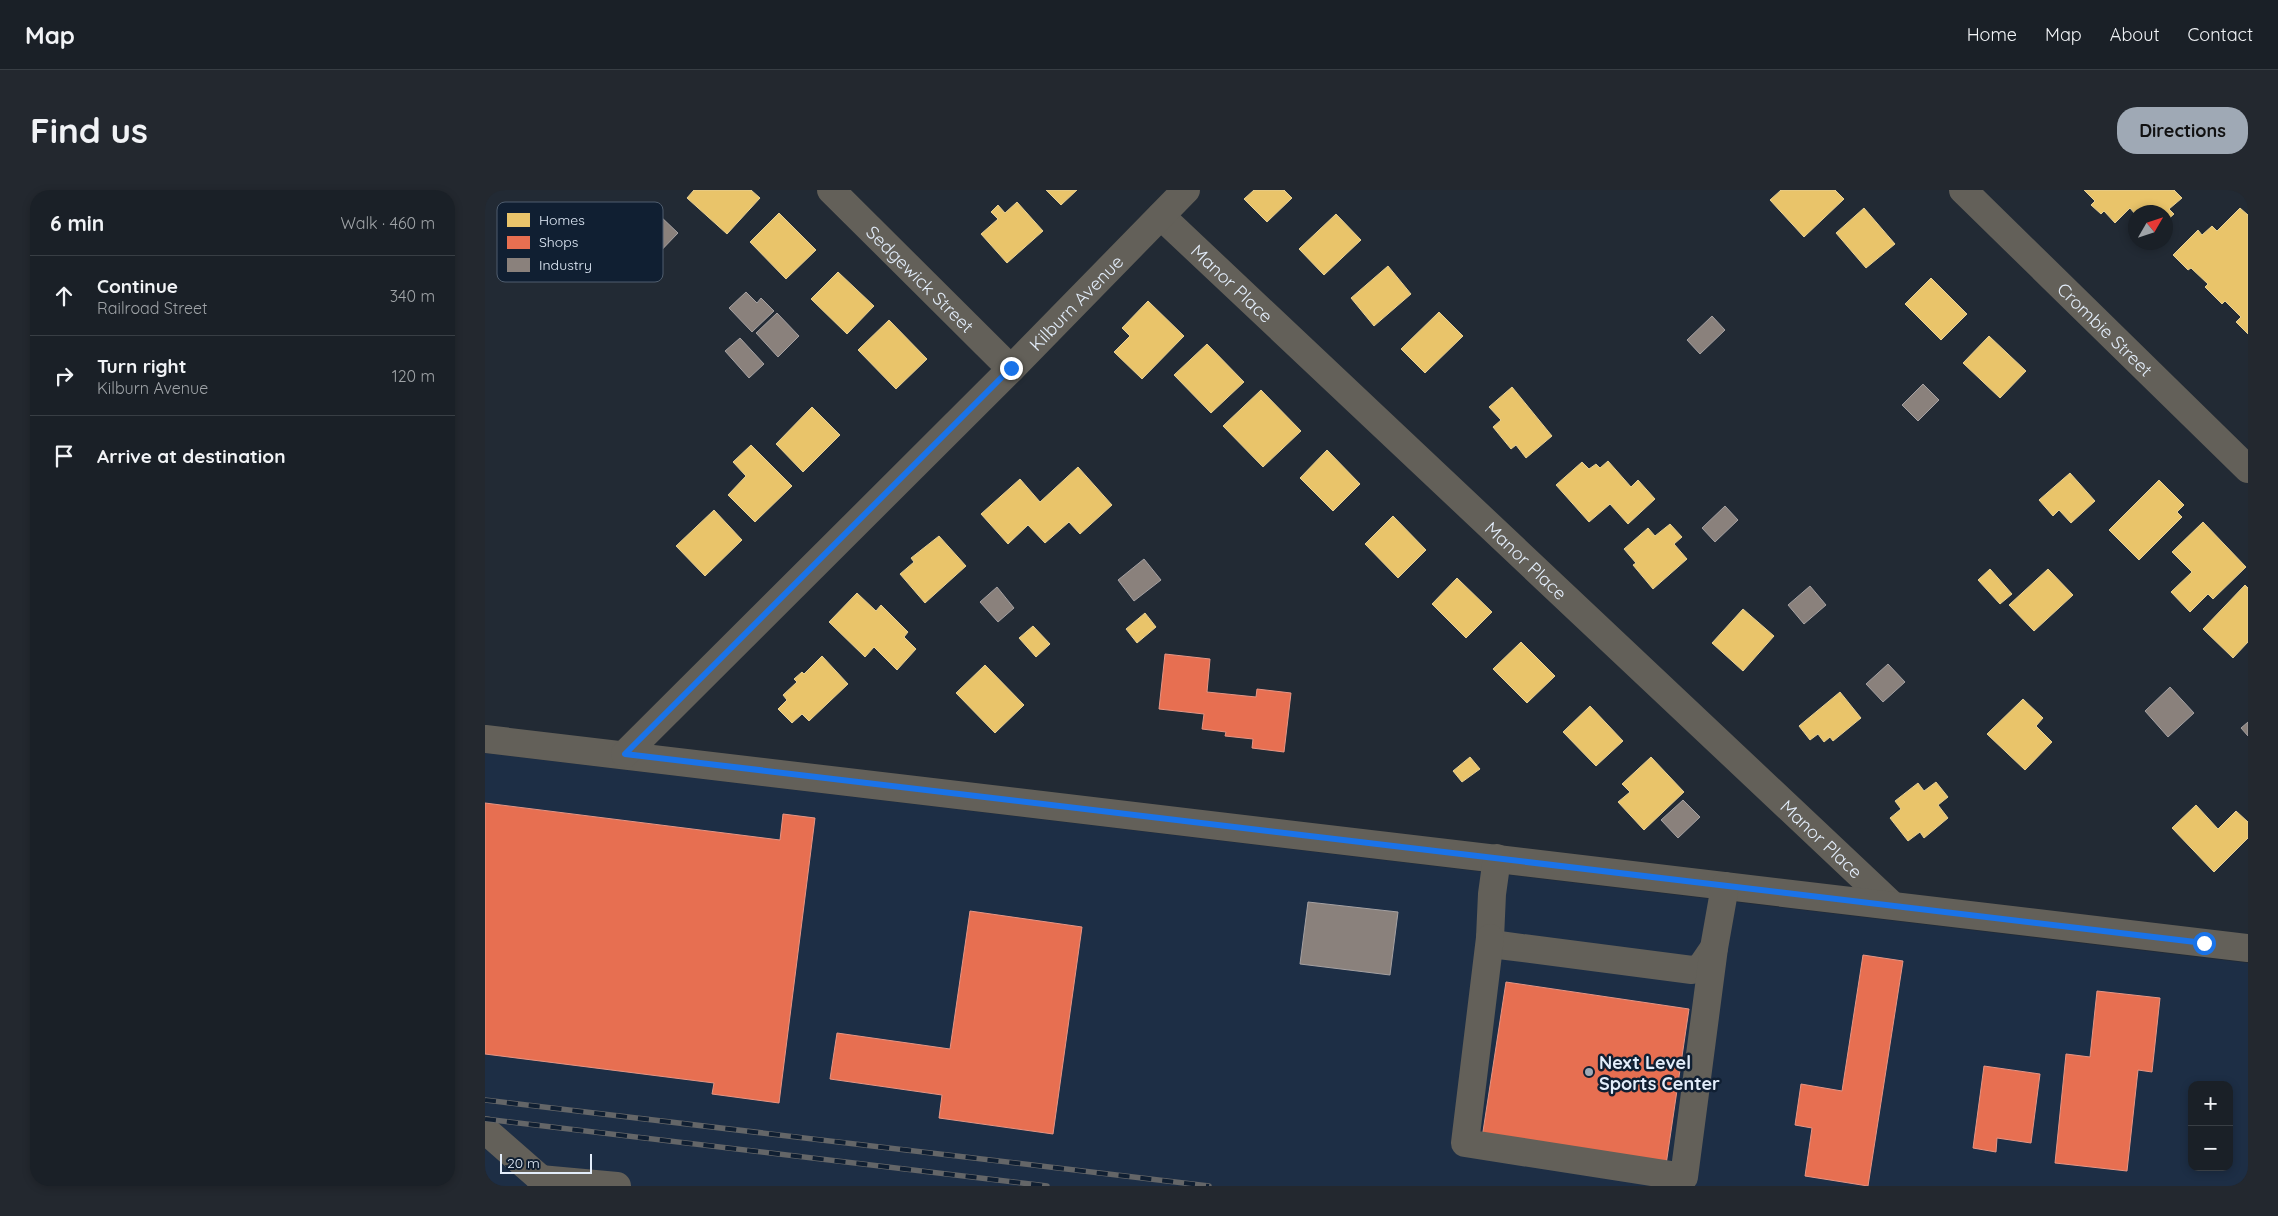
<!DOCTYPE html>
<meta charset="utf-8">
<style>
body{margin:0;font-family:Quicksand,sans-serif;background:#23282f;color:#f1f3f6}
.controls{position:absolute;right:15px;bottom:15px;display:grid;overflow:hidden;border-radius:10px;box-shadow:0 2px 8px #0003}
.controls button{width:45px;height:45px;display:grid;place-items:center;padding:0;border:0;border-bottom:1px solid #383e44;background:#1a2027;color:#f1f3f6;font:25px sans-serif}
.compass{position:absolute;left:1643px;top:15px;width:45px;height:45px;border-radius:50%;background:#1a2027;box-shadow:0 2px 8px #0003;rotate:51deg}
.scale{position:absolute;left:15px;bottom:12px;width:92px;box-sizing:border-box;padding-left:5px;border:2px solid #e3edfa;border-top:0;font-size:14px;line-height:18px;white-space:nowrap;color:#e3edfa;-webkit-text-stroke:4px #101f32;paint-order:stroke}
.stop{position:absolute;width:15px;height:15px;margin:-11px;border:4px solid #1a73e8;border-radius:50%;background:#fff}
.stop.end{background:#1a73e8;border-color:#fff;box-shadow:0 1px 5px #0008}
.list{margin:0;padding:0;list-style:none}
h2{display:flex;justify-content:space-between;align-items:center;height:65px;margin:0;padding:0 20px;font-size:21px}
h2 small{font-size:16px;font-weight:400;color:#9fa3a7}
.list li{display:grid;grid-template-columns:32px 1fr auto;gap:15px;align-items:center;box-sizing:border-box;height:80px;padding:0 20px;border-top:1px solid #383e44}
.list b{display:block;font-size:19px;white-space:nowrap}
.list p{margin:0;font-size:16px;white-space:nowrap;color:#9fa3a7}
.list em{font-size:16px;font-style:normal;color:#9fa3a7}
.icon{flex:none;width:28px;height:28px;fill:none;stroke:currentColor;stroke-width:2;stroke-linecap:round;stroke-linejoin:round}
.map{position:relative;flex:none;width:1763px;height:996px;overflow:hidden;border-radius:20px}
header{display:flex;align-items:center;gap:30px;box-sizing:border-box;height:70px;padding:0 25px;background:#1a2027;border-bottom:1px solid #383e44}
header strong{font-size:24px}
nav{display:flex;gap:28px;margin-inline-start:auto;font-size:18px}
.intro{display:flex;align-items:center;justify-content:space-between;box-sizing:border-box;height:120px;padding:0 30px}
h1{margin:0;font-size:35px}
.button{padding:12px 22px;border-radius:20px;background:#9fa9b5;color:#111;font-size:18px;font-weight:700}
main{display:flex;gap:30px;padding:0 30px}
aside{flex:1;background:#1a2027;border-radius:20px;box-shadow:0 2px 8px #0003}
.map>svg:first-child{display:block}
.built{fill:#1d2e45;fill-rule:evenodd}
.homes{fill:#e9c46a;stroke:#e7d095}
.shops{fill:#e76f51;stroke:#e69584}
.industry{fill:#8a817c;stroke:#a5a1a2}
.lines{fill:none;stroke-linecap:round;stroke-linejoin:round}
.minor{stroke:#636059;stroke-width:28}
.rail-casing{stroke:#646668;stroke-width:5.5}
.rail{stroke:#101f32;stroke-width:4;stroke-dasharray:11;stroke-linecap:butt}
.route{stroke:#1a73e8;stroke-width:6}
.poi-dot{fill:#9fa9b5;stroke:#101f32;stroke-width:2}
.labels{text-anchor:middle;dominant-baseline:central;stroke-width:5;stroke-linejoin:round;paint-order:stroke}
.street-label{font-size:18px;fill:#e3edfa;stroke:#101f32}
.poi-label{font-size:18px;font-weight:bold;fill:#e3edfa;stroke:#101f32;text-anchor:start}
.key{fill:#101f32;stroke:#4f5d6e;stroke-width:1}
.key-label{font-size:14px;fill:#e3edfa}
</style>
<header>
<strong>Map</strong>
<nav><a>Home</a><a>Map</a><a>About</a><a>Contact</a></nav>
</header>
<div class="intro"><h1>Find us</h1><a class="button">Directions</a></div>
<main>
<aside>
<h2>6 min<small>Walk · 460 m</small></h2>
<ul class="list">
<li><svg class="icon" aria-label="ahead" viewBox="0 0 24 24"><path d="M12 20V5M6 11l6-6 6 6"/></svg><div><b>Continue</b><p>Railroad Street</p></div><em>340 m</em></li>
<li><svg class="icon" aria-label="right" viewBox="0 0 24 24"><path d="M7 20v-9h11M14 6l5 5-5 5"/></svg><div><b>Turn right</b><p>Kilburn Avenue</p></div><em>120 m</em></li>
<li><svg class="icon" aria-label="arrive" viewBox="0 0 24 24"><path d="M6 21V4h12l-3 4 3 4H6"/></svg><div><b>Arrive at destination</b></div></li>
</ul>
</aside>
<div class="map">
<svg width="1763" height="996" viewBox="0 0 1763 996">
<rect width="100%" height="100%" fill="#222a34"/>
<path class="built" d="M0,563L1763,773V996H0ZM1707,895H1744V977H1707Z"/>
<path class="homes" d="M209,0H266L275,8L242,44L202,8Z
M561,0H592L576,15Z
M769,0H799L807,8L782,32L759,9Z
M1296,0H1350L1359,9L1319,47L1285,10Z
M1599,0H1689L1697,8L1684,19L1689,24L1680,32V22L1650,24L1645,18L1630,33L1619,21L1616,24L1606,15L1610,11Z
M532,12L558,41L522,73L496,44L513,29L506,22L513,15L520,23Z
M1379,18L1410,54L1381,78L1351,43Z
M1755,18L1763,25V144L1751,132L1756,127L1740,111L1737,114L1720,97L1723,94L1706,78L1703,80L1688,65L1713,40L1717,45L1727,36L1732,41Z
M294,23L331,60L301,89L265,52Z
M851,24L876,50L839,85L814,59Z
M903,76L926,104L889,136L866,108Z
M353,82L389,116L362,144L326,109Z
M1446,88L1482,124L1456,150L1420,114Z
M663,111L699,146L657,189L629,162L645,146L637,138Z
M954,122L978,146L940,183L916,159Z
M404,130L442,169L411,199L373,160Z
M1504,146L1541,181L1515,208L1478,173Z
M722,154L759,192L726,223L689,185Z
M1027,197L1067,246L1041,268L1031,255L1026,259L1008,237L1016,230L1004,217Z
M776,200L816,241L778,277L738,236Z
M327,217L355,245L318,282L291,254Z
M266,255L307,296L270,332L243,305L261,286L248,272Z
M842,260L875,294L848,321L815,288Z
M1123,271L1146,297L1153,290L1170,309L1143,334L1125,314L1104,332L1071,295L1097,272L1104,279L1111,274L1115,278Z
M593,277L627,315L595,344L584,332L560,353L543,335L523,354L496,324L535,289L555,312Z
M1585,283L1610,311L1586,333L1574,320L1568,326L1554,310Z
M1674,290L1699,315L1692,322L1697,327L1654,370L1624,340Z
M229,320L257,350L220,386L191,356Z
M908,326L941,360L913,388L880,354Z
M1718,332L1761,377L1728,409L1723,404L1705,422L1686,402L1707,382L1687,362Z
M1185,334L1197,347L1189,354L1202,369L1168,399L1148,375L1151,373L1139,359L1163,338L1170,346Z
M454,346L481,376L440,413L415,384L429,372L426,368Z
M1505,379L1527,404L1515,414L1493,390Z
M1563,379L1588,405L1549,441L1524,415Z
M972,388L1007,422L981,448L947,414Z
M1760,395L1763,398V452L1748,468L1718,439Z
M372,403L391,421L396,415L423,442L419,447L431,459L412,480L389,457L380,467L344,432Z
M1258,419L1289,446L1258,481L1227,453Z
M660,423L671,437L652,453L641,439Z
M548,436L565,454L551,467L534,448Z
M1036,452L1070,486L1042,513L1008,479Z
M337,466L363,494L324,531L317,524L307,533L293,519L302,510L298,505L312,492L309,489L317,482L319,484Z
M500,475L539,515L510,543L471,503Z
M1355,502L1376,528L1348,551L1345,547L1339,552L1333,544L1325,550L1314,536Z
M1538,509L1558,528L1551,536L1567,552L1540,580L1502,544Z
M1105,516L1138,551L1111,576L1078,542Z
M985,567L995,579L977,592L968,581Z
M1166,567L1199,602L1159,640L1133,612L1145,602L1137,594Z
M1451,592L1463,607L1453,615L1463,628L1439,648L1435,642L1423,651L1405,628L1416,619L1410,611L1433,593L1439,601Z
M1711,615L1733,639L1751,621L1763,632V648L1729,682L1687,638Z"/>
<path class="shops" d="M680,464L725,469L722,502L771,507L772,499L806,503L799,562L767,558L768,549L740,546L741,542L717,539L719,524L674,519Z
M0,613L295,650L298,624L330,628L294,913L227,904L229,893L0,864Z
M485,721L597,737L568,944L454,928L457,905L345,889L352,843L465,859Z
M1378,765L1418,771L1383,996L1320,986L1327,938L1310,935L1316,894L1357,901Z
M1021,792L1204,819L1181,975L997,948Z
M1612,801L1675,808L1667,882L1653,880L1642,981L1570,973L1581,864L1605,867Z
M1499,876L1555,884L1546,953L1512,948L1511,962L1488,958Z"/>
<path class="industry" d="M173,24L193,43L167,70L147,51Z
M261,102L272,113L276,108L289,121L267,142L244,118Z
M292,123L314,146L293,167L271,143Z
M1227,126L1240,140L1215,164L1202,150Z
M255,148L279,174L264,188L240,161Z
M1438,194L1454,210L1433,231L1417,215Z
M1240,316L1253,330L1230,352L1217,338Z
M659,369L676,390L649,411L633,390Z
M1325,396L1341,415L1319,434L1303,415Z
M512,397L529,418L513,432L495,412Z
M1403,474L1420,492L1398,512L1381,494Z
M1685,497L1709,523L1683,547L1660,521Z
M1763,532V546L1756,538Z
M1198,610L1215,627L1193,648L1176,630Z
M823,712L913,722L905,785L815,774Z"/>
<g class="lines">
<g class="minor">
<path id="s1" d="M346,0L526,179"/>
<path id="s2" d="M1478,0L1763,279"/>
<path id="s3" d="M676,26L1407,715"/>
<path d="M0,549L1763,758"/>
<path id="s4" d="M140,564L526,179L701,0"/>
<path d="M1012,668L1007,704L1005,748L1014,755L1207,780L1216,777L1229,758"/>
<path d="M1005,748L980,953L1199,987L1229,758L1240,696"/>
<path d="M0,940L64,996"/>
<path d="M55,989L132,996"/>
</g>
<g class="rail-casing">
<path id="rail" d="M0,910L724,996
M0,929L562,996"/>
</g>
<use href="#rail" class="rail"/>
</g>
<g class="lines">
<path class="route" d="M526,178L140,564L1719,753"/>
</g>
<circle class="poi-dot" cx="1104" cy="882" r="5"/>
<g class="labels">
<g class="street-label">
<text stroke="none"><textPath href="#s1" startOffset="126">Sedgewick Street</textPath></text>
<text stroke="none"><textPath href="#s3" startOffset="98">Manor Place</textPath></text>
<text stroke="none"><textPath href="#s4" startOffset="638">Kilburn Avenue</textPath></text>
<text stroke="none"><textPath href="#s2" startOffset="199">Crombie Street</textPath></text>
<text stroke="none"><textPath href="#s3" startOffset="502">Manor Place</textPath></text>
<text stroke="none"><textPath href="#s3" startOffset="908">Manor Place</textPath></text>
</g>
<g class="poi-label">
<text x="1114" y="872">Next Level<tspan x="1114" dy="21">Sports Center</tspan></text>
</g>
</g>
<rect x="12" y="12" width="166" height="80" rx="8" class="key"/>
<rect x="22" y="23" width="23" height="14" fill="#e9c46a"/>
<rect x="22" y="46" width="23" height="13" fill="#e76f51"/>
<rect x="22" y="68" width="23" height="14" fill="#8a817c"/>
<g class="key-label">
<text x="54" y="35">Homes</text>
<text x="54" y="57">Shops</text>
<text x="54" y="80">Industry</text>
</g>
</svg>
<div class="controls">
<button>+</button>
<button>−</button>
</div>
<svg class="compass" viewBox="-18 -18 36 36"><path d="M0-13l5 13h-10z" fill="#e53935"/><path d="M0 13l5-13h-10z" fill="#9fa3a7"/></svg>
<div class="scale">20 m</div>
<div class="stop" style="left:1719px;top:753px"></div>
<div class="stop end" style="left:526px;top:178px"></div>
</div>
</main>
